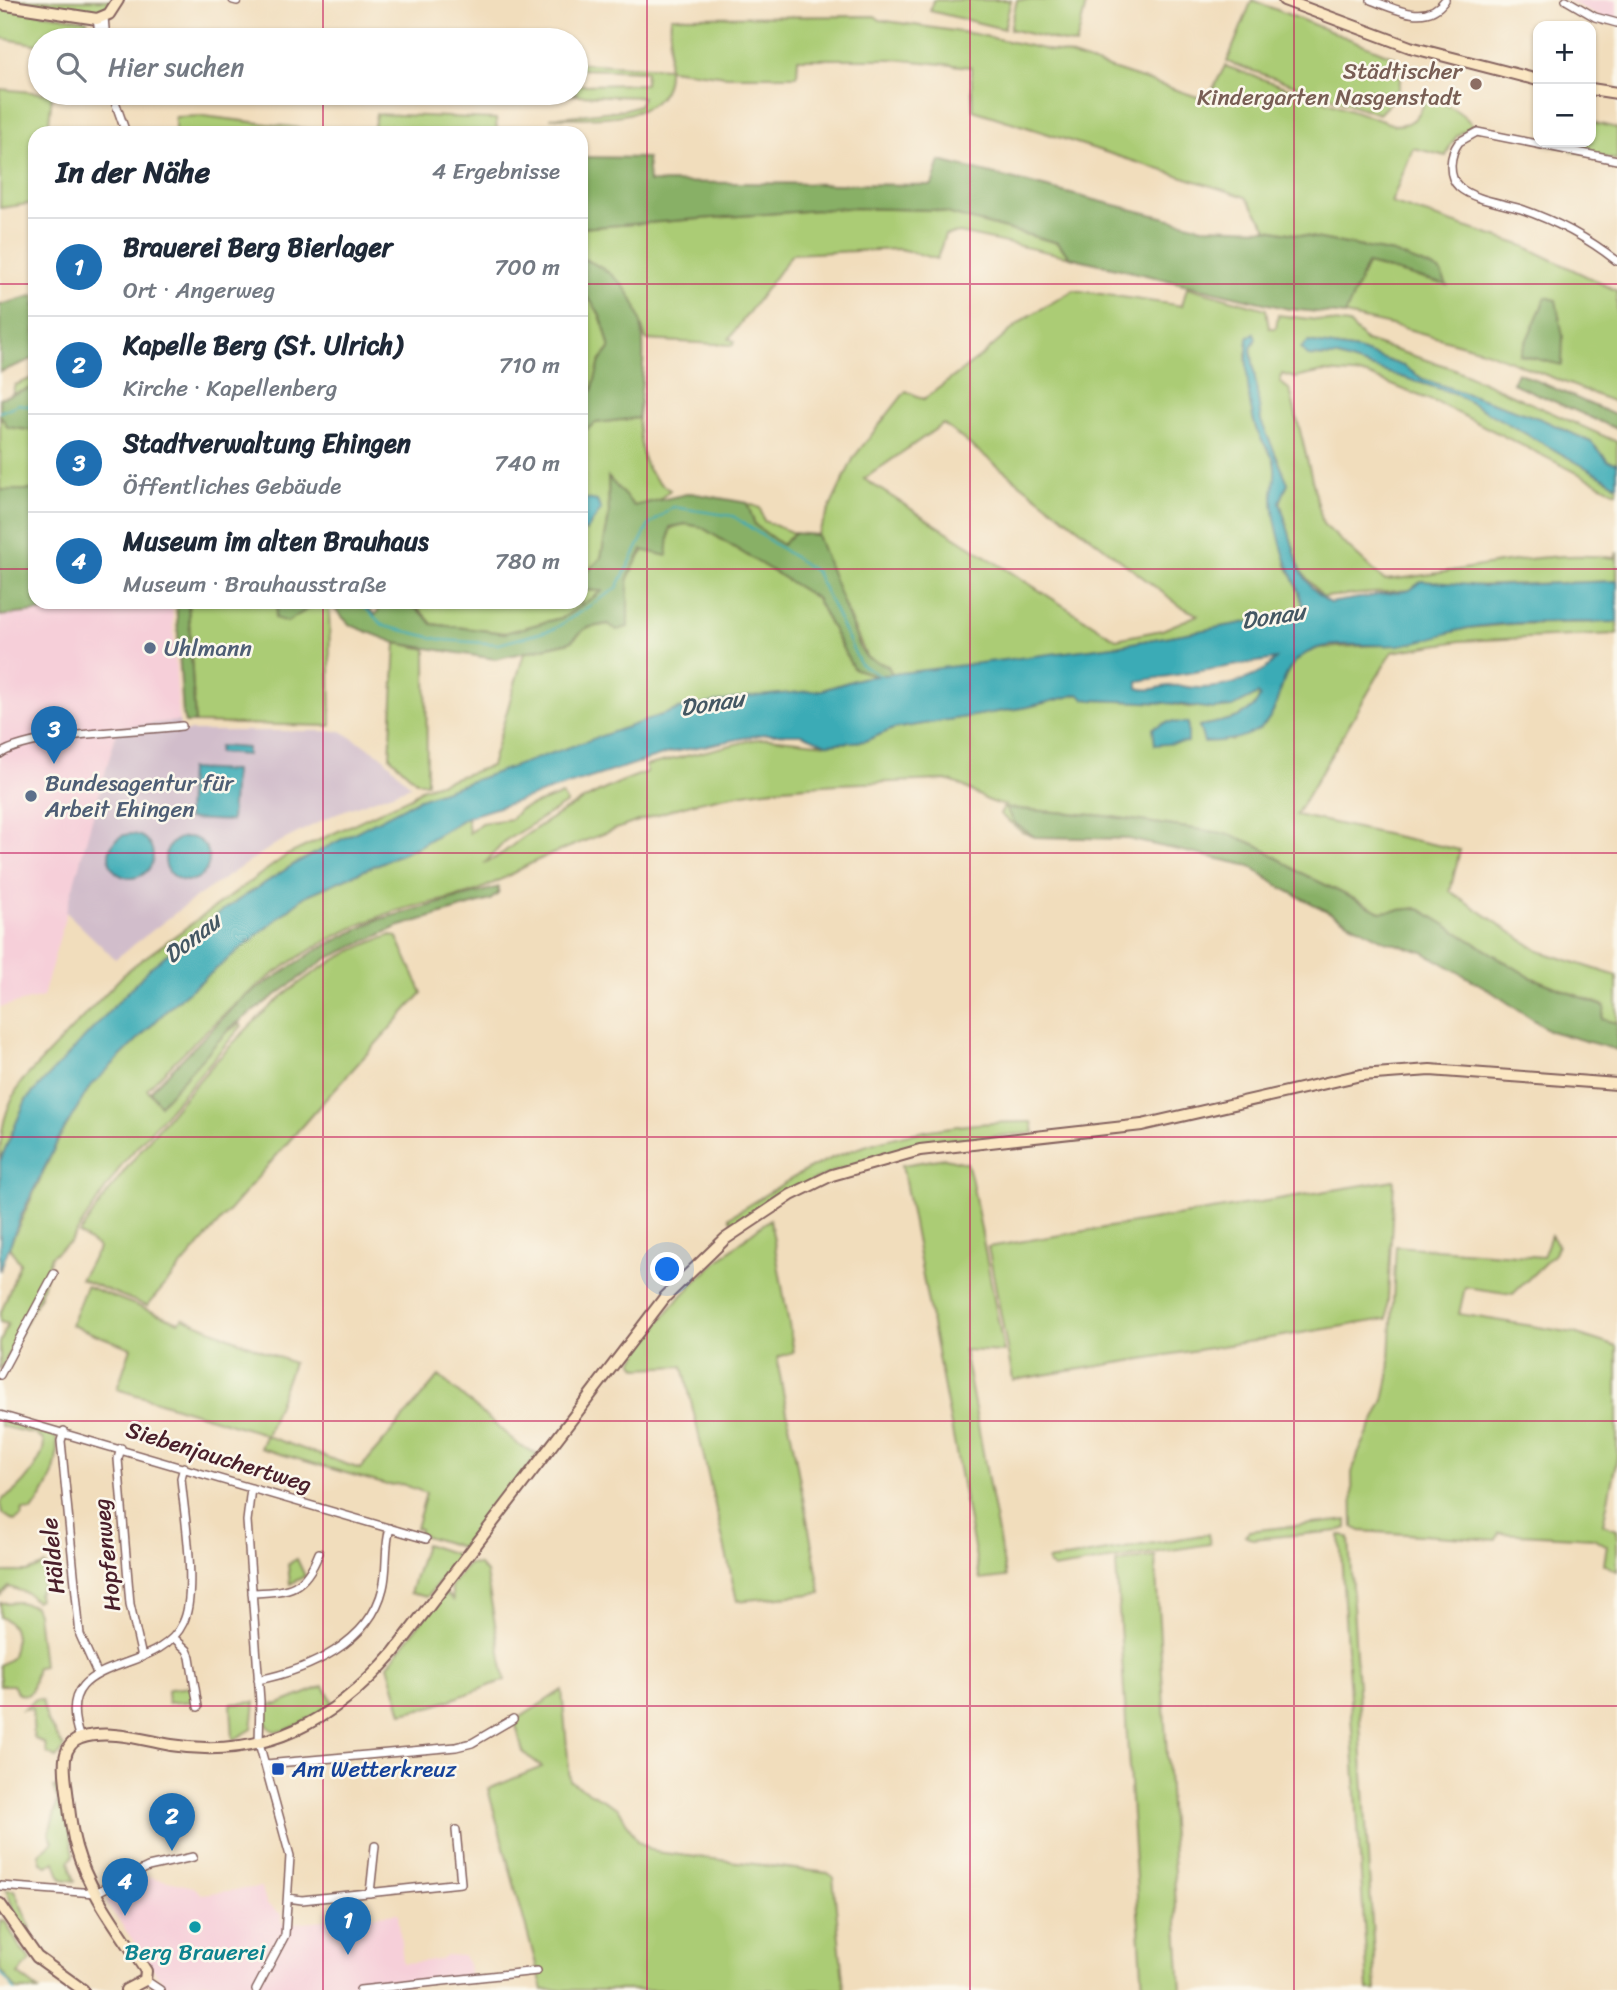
<!DOCTYPE html>
<html lang="de">
<meta charset="utf-8">
<style>
body{margin:0;font-family:Sriracha,sans-serif;background:#f2f2f3;color:#1f2937}
.controls{position:absolute;right:21px;top:21px;display:grid;overflow:hidden;border-radius:14px;box-shadow:0 2px 5px #0004}
.controls button{width:63px;height:63px;display:grid;place-items:center;padding:0;border:0;border-bottom:2px solid #e0e1e3;background:#fff;color:#1f2937;font:35px sans-serif}
.you{position:absolute;left:668px;top:1270px;width:24px;height:24px;margin:-18px;border:5px solid #fff;border-radius:50%;background:#1a73e8;box-shadow:0 0 0 10px #1a73e833}
.badge{display:grid;place-items:center;width:46px;height:46px;border-radius:50%;background:#1f6fb2;color:#fff;font-size:23px;font-weight:700}
.pin{position:absolute;translate:-50% -58px;filter:drop-shadow(0 2px 4px #0008)}
.pin::after{content:'';position:absolute;top:37px;width:24px;height:21px;background:inherit;clip-path:polygon(0 0,100% 0,50% 100%)}
.list{margin:0;padding:0;list-style:none}
h2{display:flex;justify-content:space-between;align-items:center;height:91px;margin:0;padding:0 28px;font-size:30px}
h2 small{font-size:23px;font-weight:400;color:#747a83}
.list li{display:grid;grid-template-columns:46px 1fr auto;gap:21px;align-items:center;box-sizing:border-box;height:98px;padding:0 28px;border-top:2px solid #e0e1e3}
.list b{display:block;font-size:26px;white-space:nowrap}
.list p{margin:0;font-size:23px;white-space:nowrap;color:#747a83}
.list em{font-size:23px;font-style:normal;color:#747a83}
.icon{flex:none;width:38px;height:38px;fill:none;stroke:currentColor;stroke-width:2;stroke-linecap:round;stroke-linejoin:round}
.map{position:relative;flex:none;width:1617px;height:1990px;overflow:hidden}
.search{position:absolute;background:#fff;box-shadow:0 2px 5px #0004;left:28px;top:28px;width:560px;height:77px;display:flex;align-items:center;gap:18px;box-sizing:border-box;padding:0 24px;border-radius:38px;color:#747a83;font-size:26px}
.panel{position:absolute;background:#fff;box-shadow:0 2px 5px #0004;left:28px;top:126px;width:560px;height:483px;border-radius:21px}
.map>svg:first-child{display:block}
.built{fill:#f6cfd9}
.industrial{fill:#d1bdcb}
.green{fill:#abcc75;stroke:#7a7650;stroke-width:2;fill-rule:evenodd}
.forest{fill:#88b066;stroke:#696848;stroke-width:2}
.water{fill:#3aabb6;stroke:#426570;stroke-width:2;fill-rule:evenodd}
.lines{fill:none;stroke-linecap:round;stroke-linejoin:round}
.stream{stroke:#3aabb6;stroke-width:2}
.street-casing{stroke:#84625e;stroke-width:10}
.secondary-casing{stroke:#84625e;stroke-width:14}
.street{stroke:#fff;stroke-width:7}
.secondary{stroke:#fbe7c3;stroke-width:10}
.grid{fill:none;stroke:#c2185b;stroke-width:2;stroke-opacity:0.55}
.education-dot{fill:#8d6e63;stroke:#fbf7ec;stroke-width:2.5}
.service-dot{fill:#5c6f8a;stroke:#fbf7ec;stroke-width:2.5}
.transit-dot{fill:#1a4fb4;stroke:#fbf7ec;stroke-width:2.5}
.culture-dot{fill:#0f9aa8;stroke:#fbf7ec;stroke-width:2.5}
.labels{text-anchor:middle;dominant-baseline:central;stroke-width:5;stroke-linejoin:round;paint-order:stroke}
.education-label{font-size:23px;fill:#785e54;stroke:#fbf7ec;text-anchor:end}
.service-label{font-size:23px;fill:#4e5e75;stroke:#fbf7ec;text-anchor:start}
.street-label{font-size:23px;fill:#4a1f2b;stroke:#fbf7ec}
.transit-label{font-size:23px;fill:#164399;stroke:#fbf7ec;text-anchor:start}
.culture-label{font-size:23px;fill:#0d838f;stroke:#fbf7ec}
.water-label{font-size:24px;font-style:italic;fill:#445763;stroke:#fbf7ec}
</style>
<div class="map">
<svg width="1617" height="1990" viewBox="0 0 1617 1990">
<rect width="100%" height="100%" fill="#fbf7ec"/>
<filter id="ink" filterUnits="userSpaceOnUse"><feTurbulence type="fractalNoise" baseFrequency=".0143" numOctaves="2"/><feDisplacementMap in="SourceGraphic" scale="14" xChannelSelector="R" yChannelSelector="G"/><feConvolveMatrix kernelMatrix="1 2 1 2 8 2 1 2 1" color-interpolation-filters="sRGB"/></filter>
<filter id="wash" filterUnits="userSpaceOnUse"><feTurbulence type="fractalNoise" baseFrequency=".00686" numOctaves="4" result="noise"/><feDisplacementMap in="SourceGraphic" scale="28" xChannelSelector="R" yChannelSelector="G"/><feGaussianBlur stdDeviation="1.57" result="paint"/><feColorMatrix in="noise" values="0 0 0 0 0 0 0 0 0 0 0 0 0 0 0 0 0 1.4 0 .05"/><feComposite in="paint" operator="in"/></filter>
<g filter="url(#wash)">
<rect width="100%" height="100%" fill="#f1ddbc"/>
<path class="built" d="M1566,0H1617V23L1609,22Z
M117,602H172L179,721L118,727L43,997L0,1007V616Z
M137,1874L194,1887L201,1894L261,1887L267,1904L282,1915V1924L398,1913L403,1963L439,1960L446,1955L463,1956L468,1964L470,1977L355,1990H217L206,1981L181,1990H168L107,1904V1894L113,1884Z"/>
<path class="industrial" d="M179,721L181,731H341L381,755L411,786L337,813L274,845L195,898L115,959L66,912L118,727Z"/>
<path class="green" d="M4,0H118L104,17Z
M933,0H1011L1004,29L930,11Z
M1017,0H1087L1076,45L1010,29Z
M1252,0L1395,57C1406,83 1399,95 1379,114L1227,62Z
M0,7L87,20L89,40H40V45L0,38Z
M875,16L880,20L975,34L1066,54L1207,100L1225,66L1394,125C1413,125 1418,118 1425,101C1443,99 1464,113 1474,127C1458,130 1451,142 1446,156L1413,148L1391,203L1524,246L1617,291V403L1485,351L1400,327L1345,315L1367,264L1446,284L1394,253L1268,229L1246,197L973,110L971,67L894,59H798L797,76H727L668,69C671,127 590,116 550,118L623,110L639,105L643,97L501,93H576V85L645,84L646,71L576,69V63L668,68L671,17Z
M0,89L52,94L48,133H35V203L0,208Z
M376,114L496,119L497,133H373Z
M203,116L341,133H175V117Z
M1591,122L1617,128V160L1571,151L1573,142H1591Z
M845,208L935,210L1058,243L1070,257L960,233L945,235L937,259L900,249L792,254L729,339L735,341L733,345L646,340C634,298 624,275 581,258V228Z
M1187,287L1266,309L1269,328H1276L1278,315L1349,324L1366,341L1452,368L1617,442V463L1608,461L1591,442L1541,419L1423,379L1403,366L1358,350L1308,342V356L1338,357L1453,393L1617,485V493L1440,404L1367,375L1323,372L1295,378L1282,374L1280,382L1290,390L1323,524L1384,580C1461,574 1536,548 1615,558L1617,552V581L1467,586L1422,581L1410,590L1323,597L1300,570L1280,502L1288,483L1261,422L1251,349L1256,338L1246,353L1250,403L1256,429L1274,460L1276,477L1273,495L1287,566L1302,595L1304,612L1121,645L893,676L888,666L867,658L827,566L817,535L854,457L906,391L924,399L984,354L1024,319L1074,290L1182,306ZM943,424L1180,606L1198,615L1162,630L1116,639L864,479Z
M581,293C600,304 605,329 610,349L600,361L592,391L581,393Z
M35,377V387L12,394L15,385Z
M0,415L8,427L35,431V490H0Z
M638,418C641,449 640,473 670,490L659,500L634,506L608,478L609,516L601,559L581,578V529L586,531L583,498H581V433L596,423Z
M747,503L760,508L764,521L794,533L782,545L755,525Z
M686,524L701,527L816,598L853,668L876,676L861,678L822,690L679,709L544,757L296,863L223,910L151,967L26,1100L0,1161C0,1129 5,1108 22,1081L129,969L287,855L411,797L421,789L491,766L524,653L570,642L586,628L609,624C625,586 639,532 686,524Z
M581,590L603,591L564,617L505,633L432,624L420,610L398,602H581Z
M188,602H277L276,605L287,622L319,602L329,603L331,726L195,723Z
M1617,622V634L1460,641L1392,652L1296,815L1460,850L1450,891L1539,951L1617,976V1023L1602,1019L1605,1006L1530,977L1418,908L1381,912L1299,872L1259,846L1229,834L1106,816L1006,808L1016,824L1035,837L1022,832L1000,814L1005,805C981,803 968,783 944,780C853,784 759,782 671,810C631,823 591,838 552,854C525,864 503,881 476,891C446,902 413,904 384,915C280,954 223,1013 147,1089L160,1105L216,1040L240,1023L242,1026L123,1163L70,1242L51,1256L40,1296L0,1370V1343L8,1324L0,1322V1315L20,1263L9,1247L59,1138L89,1088L171,1006L305,896L417,847L467,817L469,833L481,823L511,819L520,809L562,795L567,803L506,840L486,862C502,857 512,844 526,835C564,809 603,787 647,772L645,766L752,740L769,738L826,744L865,741L893,729L1028,707L1079,694L1092,700L1169,703L1192,708L1257,694L1260,696C1251,720 1222,721 1200,726L1232,741L1281,689L1285,672L1302,655L1319,648L1402,644L1468,628L1514,624Z
M396,643L426,649L427,783L417,782L390,757Z
M392,935L397,937L422,993L314,1112L147,1306L80,1279L99,1248L79,1234C114,1182 153,1133 194,1086C250,1022 308,961 392,935Z
M1032,1122L1034,1133C922,1141 827,1158 735,1227L729,1217C763,1197 796,1173 832,1158C893,1132 966,1121 1032,1122Z
M945,1158L967,1163L971,1176L1004,1352L964,1350L1006,1577L980,1580L902,1165Z
M1394,1180L1387,1319L1013,1380L988,1247Z
M770,1219L794,1352L778,1357V1365L821,1593L737,1601L683,1366L638,1368L633,1362C667,1301 716,1260 770,1219Z
M1551,1235L1558,1245L1554,1254L1513,1294L1465,1287L1459,1314L1574,1333L1617,1347V1457L1603,1524L1617,1529V1571L1604,1564L1607,1546L1594,1538L1499,1533L1496,1540L1360,1531L1353,1527L1352,1473L1359,1452L1384,1400L1389,1377L1396,1246L1543,1257Z
M86,1286L179,1322L183,1318L293,1363L266,1436L360,1469L439,1376L520,1446L538,1454L467,1549L419,1534L420,1529L416,1528L426,1493L402,1484L387,1485L260,1448L265,1436L261,1433L117,1389L131,1348L71,1325Z
M0,1419L46,1430L56,1437C61,1465 49,1488 32,1511L23,1510L21,1517L14,1521L2,1513L0,1504L4,1498C18,1493 48,1456 43,1440L35,1434L0,1426Z
M1347,1520V1528L1338,1531L1252,1539L1245,1535L1249,1531Z
M1208,1534L1210,1544L1053,1569L1049,1565L1048,1561Z
M1344,1535L1349,1538L1376,1990H1368L1340,1536Z
M425,1544L455,1554V1561L427,1597L410,1593Z
M1155,1556L1181,1990H1143L1116,1563Z
M297,1559L305,1576L290,1584L288,1564Z
M468,1564L479,1565L486,1573L505,1680L434,1706L402,1713L388,1665L444,1592L453,1600L451,1585Z
M45,1565L50,1570L38,1594L39,1599L35,1601L27,1593L9,1587L0,1596V1572H27Z
M19,1602L34,1606L37,1613L43,1666L37,1667L31,1692L27,1695L18,1694L13,1685H0V1665L11,1658C17,1643 18,1623 0,1617V1603Z
M324,1686L333,1703C312,1716 260,1758 265,1705L279,1704Z
M192,1687L195,1701L168,1703L167,1692L170,1689Z
M562,1690L570,1781L619,1809L637,1841L656,1852L828,1873L833,1877L844,1990H543L488,1789L542,1767L523,1752L515,1721Z
M36,1699L42,1700L47,1720L64,1748L56,1758L47,1753L45,1744L34,1738L32,1708L23,1709Z
M255,1702L252,1729L233,1740L231,1704Z
M62,1786L74,1855L69,1861L75,1881L61,1879L55,1861L47,1866L41,1863L39,1854L53,1842L49,1833L58,1801L53,1788Z
M6,1890H14L31,1928L23,1930L20,1926Z
M0,1920L5,1921L19,1946L31,1960L18,1974L39,1990H17L0,1969Z"/>
<path class="forest" d="M581,157L647,158L649,182L932,185L940,161L1202,227L1268,229L1394,253L1440,271L1447,285L1367,264L1345,315L1289,309L1070,257L1058,243L935,210L845,208L581,228Z
M581,258C658,287 645,351 638,418L596,423L581,433V393L592,391L600,361L610,349C605,329 600,304 581,293Z
M35,295V358L0,372V305Z
M1546,297L1556,300L1563,336L1562,365L1520,355Z
M1517,372L1617,416V429L1512,383Z
M35,387V431L8,427L0,415V398Z
M608,477L634,506L691,493L747,503L755,525L782,545L794,533L817,535L861,650L867,658L888,666L893,676H876L853,668L816,598L701,527L686,524L670,527L667,556L642,550L628,578V627L617,630L608,624L586,628L570,642L495,659L396,643L350,625L329,603L319,602L287,622L275,618L278,602H362L375,615L384,602C406,602 419,607 432,624L505,633L564,617L602,591L581,590V578L601,558L609,516Z
M0,490H35V602H98V605L0,616Z
M176,602H188L195,723H185L183,716Z
M1005,808L1106,816L1229,834L1259,846L1299,872L1380,912L1418,908L1530,977L1605,1007L1602,1019L1617,1023V1050L1550,1031L1486,988L1423,952L1385,941L1280,887L1250,866L1128,839L1035,837L1016,824Z
M499,887L498,894L490,900L397,927L326,959L230,1028L160,1105L150,1091L242,999L318,949L377,920Z"/>
<path class="water" d="M1254,333L1256,338L1251,349L1261,421L1288,483L1280,502L1300,570L1312,588L1329,603L1410,590L1422,581L1483,586L1617,581V622C1568,623 1516,620 1468,628C1445,633 1423,642 1400,645C1376,647 1336,641 1315,649C1254,674 1309,740 1204,742L1199,726C1221,721 1250,720 1260,697L1258,694L1233,707L1213,709L1168,703L1092,700L1084,699L1079,694L1028,707L893,729L865,741L826,744L802,734H764L669,753L467,817L417,847L305,896L171,1006L89,1088L59,1138L21,1216L0,1271V1161L26,1100L151,967L223,910L296,863L417,800L679,709L747,697L823,690L861,678L1121,645L1303,612C1302,590 1289,573 1283,551C1278,534 1272,512 1273,493C1274,482 1277,473 1274,461C1270,450 1260,440 1256,428C1248,405 1245,362 1248,338ZM1276,659C1260,678 1227,688 1202,688C1191,688 1180,685 1169,686C1158,687 1149,692 1138,688V681Z
M1308,342L1358,350L1403,366L1423,379L1541,419L1591,442L1608,461L1617,463V485L1453,393L1338,357L1308,356L1301,348Z
M581,498L597,501L601,510L586,531L581,529Z
M1167,722L1188,723V742L1155,745L1153,728Z
M219,746L247,748V755L218,753Z
M189,769L234,771L231,821L187,819Z
M109 856a22 22 0 1 1 44 0a22 22 0 1 1-44 0Z
M165 859a22 22 0 1 1 44 0a22 22 0 1 1-44 0Z"/>
<g class="lines">
<path class="stream" d="M27,406L35,403
M0,412L19,404L35,408
M359,602L384,626L443,640L499,644L554,629L617,588L649,525L673,507L733,516L816,572L860,664L884,678
M0,1972L15,1990"/>
</g>
</g>
<g filter="url(#ink)">
<g class="lines">
<g class="street-casing">
<path id="street" d="M233,0L237,1
M1371,0C1395,9 1427,26 1445,0
M1566,0L1595,17L1617,23
M104,17L106,40
M97,19L100,40
M105,93V96
M112,93L126,133
M1617,160L1477,132L1459,142C1450,154 1447,176 1459,187C1474,200 1502,203 1521,209C1556,221 1588,238 1617,261
M0,754C31,733 140,731 182,726
M0,1375L54,1274
M0,1415L426,1539
M64,1431L61,1441L80,1635L97,1673
M121,1448L118,1459L130,1604L142,1657
M251,1488L247,1521L260,1701L259,1743L290,1856L285,1935L256,1990
M252,1593C290,1591 304,1591 319,1553
M174,1638L187,1650L190,1657L198,1707
M258,1680C308,1670 370,1643 383,1588C388,1568 384,1548 390,1528
M80,1738C48,1651 157,1679 183,1623C198,1593 184,1513 181,1478L184,1467
M266,1764L456,1747L472,1743L513,1719
M0,1886L95,1893L148,1867L193,1857
M370,1893L375,1846
M288,1898L302,1900L461,1883L456,1830
M145,1980L160,1990
M360,1990L537,1971"/>
</g>
<g class="secondary-casing">
<path id="secondary" d="M1284,0L1410,47L1538,80
M0,4L97,19L109,14L118,0
M1591,89L1617,93
M0,1904L37,1957L83,1990
M126,1990L145,1980L146,1971C120,1931 89,1893 76,1847C70,1826 69,1804 66,1784C64,1767 61,1745 81,1738C109,1729 143,1740 171,1745C265,1760 334,1721 394,1652L665,1297L725,1239L791,1195L832,1175L920,1150L1142,1125L1361,1075L1430,1070L1617,1084"/>
</g>
<use href="#street" class="street"/>
<use href="#secondary" class="secondary"/>
</g>
</g>
<path class="grid" d="M323,0V40M647,0V1990M970,0V1990M1294,0V1990M323,93V133M0,284H35M581,284H1617M0,569H35M581,569H1617M323,602V1990M0,853H1617M0,1137H1617M0,1421H1617M0,1706H1617"/>
<circle class="education-dot" cx="1476" cy="84" r="7"/>
<g class="service-dot">
<circle cx="150" cy="648" r="7"/>
<circle cx="31" cy="796" r="7"/>
</g>
<rect class="transit-dot" x="271" y="1762" width="14" height="14" rx="3.5"/>
<circle class="culture-dot" cx="195" cy="1927" r="7"/>
<g class="labels">
<g class="education-label">
<text x="1462" y="71">Städtischer<tspan x="1462" dy="26">Kindergarten Nasgenstadt</tspan></text>
</g>
<g class="service-label">
<text x="164" y="648">Uhlmann</text>
<text x="45" y="783">Bundesagentur für<tspan x="45" dy="26">Arbeit Ehingen</tspan></text>
</g>
<g class="street-label">
<text transform="translate(219 1457) rotate(17)">Siebenjauchertweg</text>
<text transform="translate(107 1555) rotate(-96)">Hopfenweg</text>
<text transform="translate(53 1556) rotate(-96)">Häldele</text>
</g>
<g class="transit-label">
<text x="292" y="1769">Am Wetterkreuz</text>
</g>
<g class="culture-label">
<text x="195" y="1952">Berg Brauerei</text>
</g>
<g class="water-label">
<text transform="translate(1273 616) rotate(-9)">Donau</text>
<text transform="translate(712 703) rotate(-9)">Donau</text>
<text transform="translate(192 938) rotate(-38)">Donau</text>
</g>
</g>
</svg>
<div class="controls">
<button>+</button>
<button>−</button>
</div>
<div class="you"></div>
<div class="pin badge" style="left:348px;top:1955px">1</div>
<div class="pin badge" style="left:172px;top:1851px">2</div>
<div class="pin badge" style="left:54px;top:764px">3</div>
<div class="pin badge" style="left:125px;top:1916px">4</div>
<div class="search"><svg class="icon" aria-label="search" viewBox="0 0 24 24"><circle cx="10" cy="10" r="6"/><path d="M15 15l6 6"/></svg>Hier suchen</div>
<section class="panel">
<h2>In der Nähe<small>4 Ergebnisse</small></h2>
<ul class="list">
<li><span class="badge">1</span><div><b>Brauerei Berg Bierlager</b><p>Ort · Angerweg</p></div><em>700 m</em></li>
<li><span class="badge">2</span><div><b>Kapelle Berg (St. Ulrich)</b><p>Kirche · Kapellenberg</p></div><em>710 m</em></li>
<li><span class="badge">3</span><div><b>Stadtverwaltung Ehingen</b><p>Öffentliches Gebäude</p></div><em>740 m</em></li>
<li><span class="badge">4</span><div><b>Museum im alten Brauhaus</b><p>Museum · Brauhausstraße</p></div><em>780 m</em></li>
</ul>
</section>
</div>
